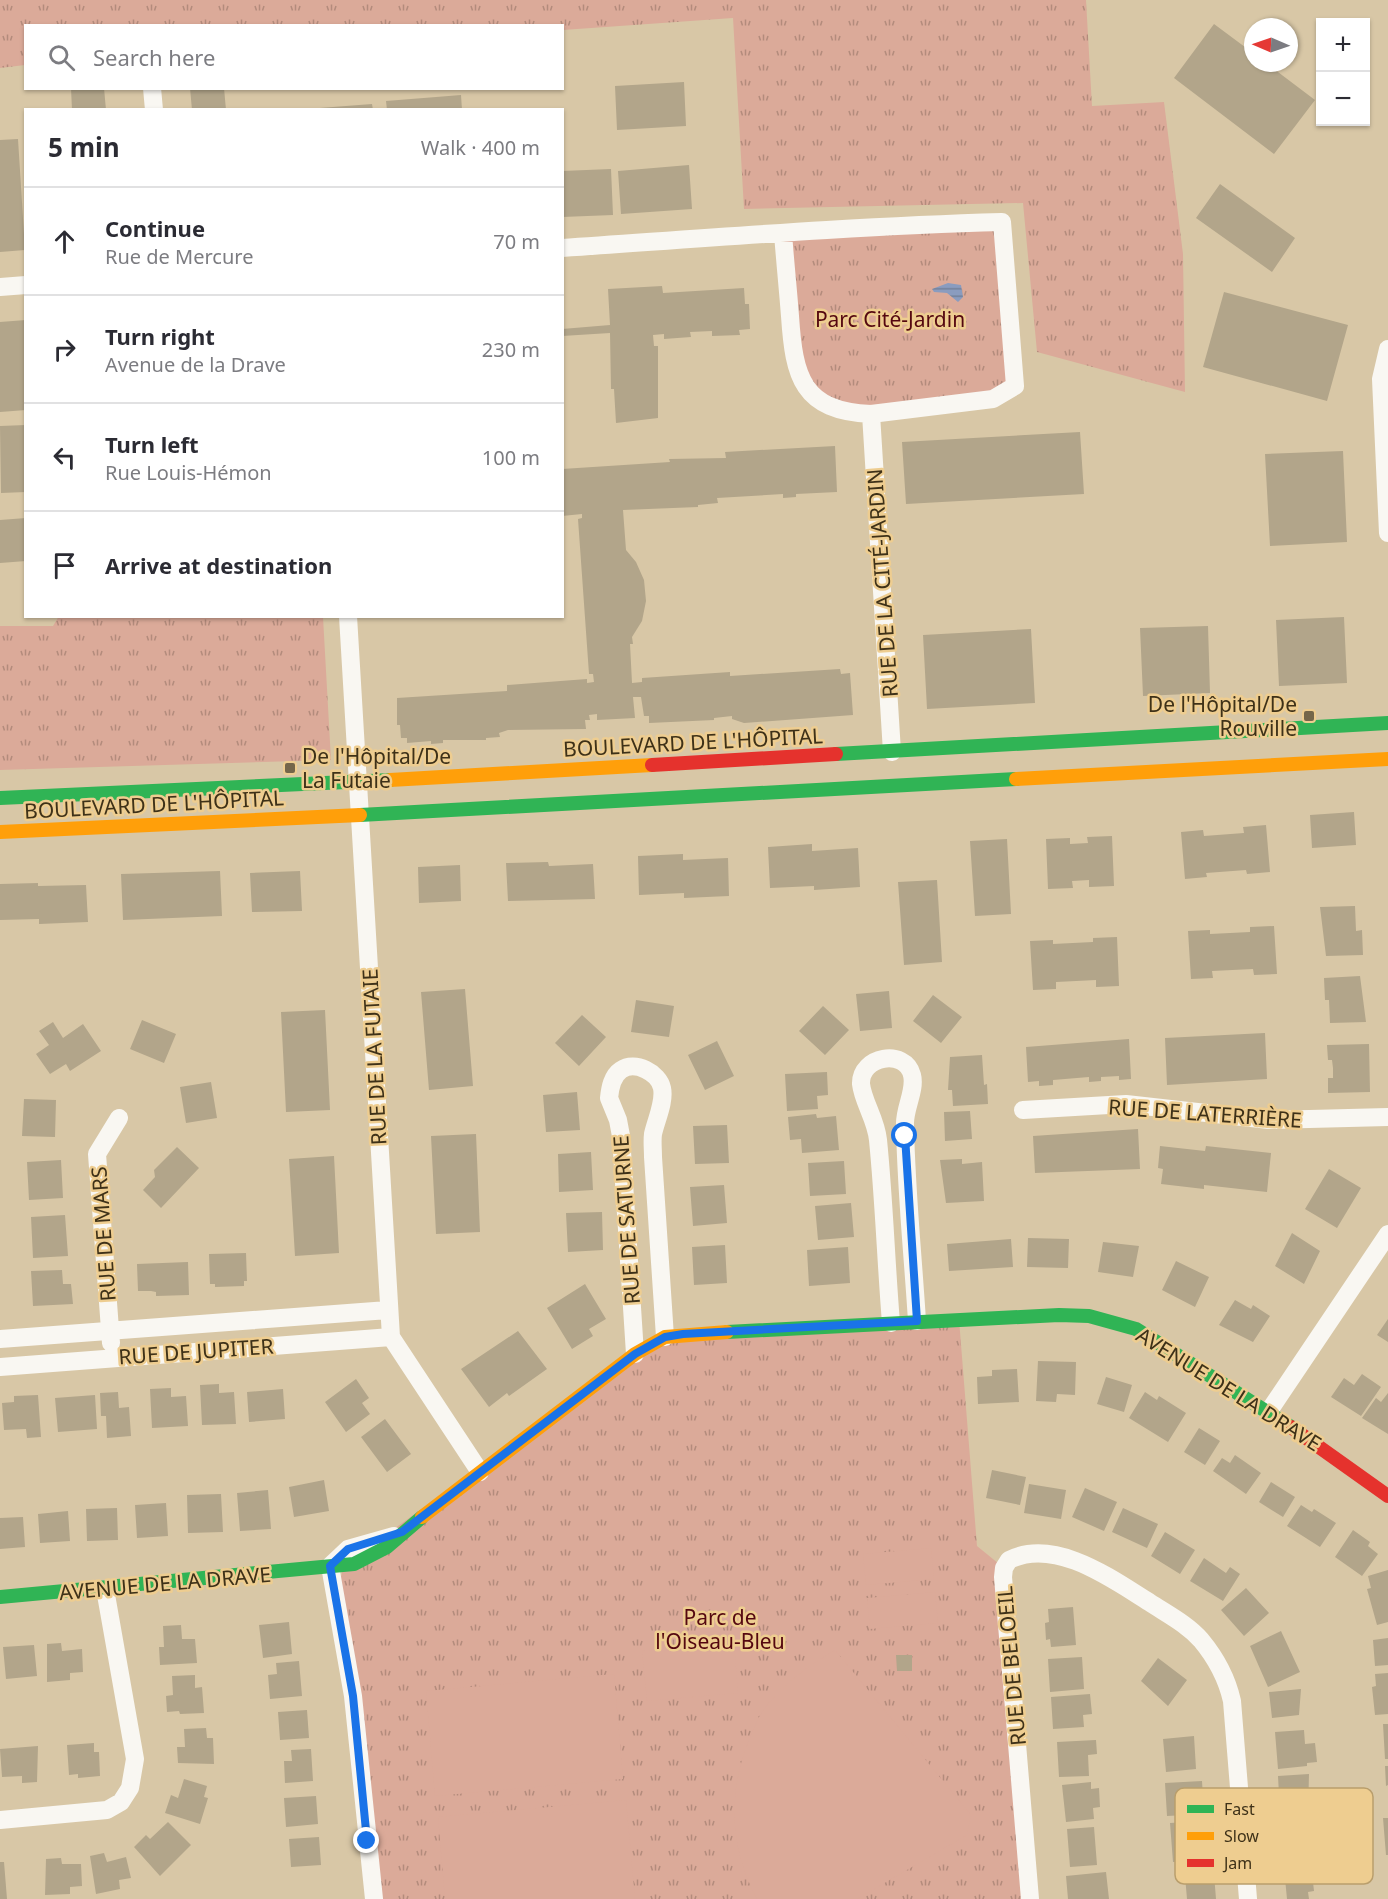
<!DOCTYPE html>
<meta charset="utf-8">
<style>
body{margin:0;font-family:"Noto Sans",sans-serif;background:#f7f7f7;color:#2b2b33}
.controls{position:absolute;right:18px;top:18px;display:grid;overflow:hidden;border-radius:0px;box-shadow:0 2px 4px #0004}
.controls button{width:54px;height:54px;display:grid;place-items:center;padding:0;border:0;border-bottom:2px solid #e1e1e2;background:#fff;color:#2b2b33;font:30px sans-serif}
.compass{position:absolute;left:1244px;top:18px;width:54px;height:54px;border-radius:50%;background:#fff;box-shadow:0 2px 4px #0004;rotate:272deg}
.stop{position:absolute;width:18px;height:18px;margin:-14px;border:4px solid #1a73e8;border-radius:50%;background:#fff}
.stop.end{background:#1a73e8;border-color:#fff;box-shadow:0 2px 6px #0008}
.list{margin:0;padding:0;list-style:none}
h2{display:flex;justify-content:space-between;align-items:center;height:78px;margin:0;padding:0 24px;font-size:26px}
h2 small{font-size:20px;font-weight:400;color:#7c7c81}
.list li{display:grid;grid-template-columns:39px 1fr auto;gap:18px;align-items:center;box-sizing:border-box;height:108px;padding:0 24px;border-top:2px solid #e1e1e2}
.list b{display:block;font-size:22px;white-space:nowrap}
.list p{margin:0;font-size:20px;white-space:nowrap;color:#7c7c81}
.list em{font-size:20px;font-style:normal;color:#7c7c81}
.icon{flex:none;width:33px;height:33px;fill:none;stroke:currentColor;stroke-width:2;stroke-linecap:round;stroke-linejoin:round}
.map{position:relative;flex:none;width:1388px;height:1899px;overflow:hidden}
.search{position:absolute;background:#fff;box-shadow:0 2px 4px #0004;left:24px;top:24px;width:540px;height:66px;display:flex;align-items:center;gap:15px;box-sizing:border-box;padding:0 21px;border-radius:0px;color:#7c7c81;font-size:22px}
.panel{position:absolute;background:#fff;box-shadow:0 2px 4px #0004;left:24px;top:108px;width:540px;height:510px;border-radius:0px}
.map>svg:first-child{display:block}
.grass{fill:url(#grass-tufts)}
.pitch{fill:#dbaa99}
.water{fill:url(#water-rules)}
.building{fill:#b2a58a}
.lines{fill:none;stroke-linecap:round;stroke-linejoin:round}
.street{stroke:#f9f7f2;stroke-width:18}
.fast{stroke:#30b455;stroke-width:14}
.slow{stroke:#ff9f0a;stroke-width:14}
.jam{stroke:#e5322d;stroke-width:14}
.route{stroke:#1a73e8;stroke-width:8}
.poi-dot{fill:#74664a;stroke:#eecd90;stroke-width:2}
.labels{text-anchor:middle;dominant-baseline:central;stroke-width:5;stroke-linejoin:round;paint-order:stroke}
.park-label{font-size:21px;fill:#540710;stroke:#eecd90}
.street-label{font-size:21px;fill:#3e3118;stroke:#eecd90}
.poi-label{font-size:21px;fill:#3e3118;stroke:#eecd90;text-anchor:end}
.key{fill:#eecd90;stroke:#b99e6c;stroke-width:1.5}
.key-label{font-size:16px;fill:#3e3118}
</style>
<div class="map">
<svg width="1388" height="1899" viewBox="0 0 1388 1899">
<defs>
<pattern id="grass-tufts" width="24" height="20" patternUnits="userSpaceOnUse" patternTransform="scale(1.5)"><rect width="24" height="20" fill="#dbaa99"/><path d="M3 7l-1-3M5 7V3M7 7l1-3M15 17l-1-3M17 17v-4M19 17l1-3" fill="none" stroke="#b38b7c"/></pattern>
<pattern id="water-rules" width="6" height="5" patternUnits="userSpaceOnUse" patternTransform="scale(1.5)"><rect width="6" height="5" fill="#8a9cbf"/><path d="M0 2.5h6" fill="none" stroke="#72809a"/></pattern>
</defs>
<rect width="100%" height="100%" fill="#d8c7a6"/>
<path class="grass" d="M0,0H1086L1092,106L1164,102L1183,254L1185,392L1037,352L1023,203L744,209L733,18L563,30L562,26H26L25,65L0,68Z
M1002,222L1015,386L871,414L809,393L783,233Z
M59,616L323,617L331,760L0,770V626H53Z
M959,1319L977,1546L1004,1568L1030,1899H374L335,1600L344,1565L650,1344Z"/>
<path class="pitch" d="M931,1548L934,1579L866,1585L863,1554Z
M935,1592L938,1623L870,1629L867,1598Z
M734,1642L738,1693L647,1701L642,1651Z
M835,1650L971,1815L967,1835L857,1899H757C730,1848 727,1794 749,1740C754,1728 759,1714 768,1704C787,1681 810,1665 835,1650Z
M614,1674L623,1779L435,1796L426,1691Z
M626,1800L635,1899H445L438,1817Z"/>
<path class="water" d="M948,283L961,285L963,297L958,302L947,293L934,292L932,289Z"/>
<path class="building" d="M1214,24L1253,53V63H1266L1315,100L1274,154L1174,78Z
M684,82L686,126L617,130L615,86Z
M71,88H104L106,110H72Z
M190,88H224L226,110H192Z
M461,95L462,110H387L386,101Z
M372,104L373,110H320V108Z
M18,139L25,250L0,252V140Z
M689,165L692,209L621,214L618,171Z
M611,169L613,215L562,217V171Z
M1220,184L1295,238L1272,272L1196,218Z
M662,286L663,293L744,288L745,304H749L750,329L739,330L740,335L712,336V331L690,332L691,337L664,339V334L653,335L654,346H658V418L616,423L614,389H611L610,333L562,336V329L610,325L608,289Z
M1224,292L1348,325L1327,401L1203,367Z
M26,320V410L0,412V322Z
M26,425V492L1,493L0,426Z
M1080,432L1084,494L906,504L902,442Z
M835,446L837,492L796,494V497L783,498V494L717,498L718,503L698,505V507L623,510L626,550L636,562L644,580L646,601L642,621L632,637L633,644H630L632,683L642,682V678L730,672V676L840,669L841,674L850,673L853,715L744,723L732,719V716L714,718V720L649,723V716H644L641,697H633L635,718L597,720V714L589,715L590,720H585L586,729L508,730L499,733L500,737L486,738V740H443V743L431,744V741L407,743V738H401L400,725H397V698L507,691V685L587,679V683L594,682L593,674H589L578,519L582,518V514L562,516V469L670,462L669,459L726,458L725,452Z
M1343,451L1347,542L1270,546L1265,454Z
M26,518V561L0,563V520Z
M1344,617L1347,683L1279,686L1276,620Z
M1208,626L1210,693L1143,696L1140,628Z
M1031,629L1035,703L927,709L923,635Z
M1354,812L1356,845L1312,848L1310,815Z
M1266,825L1270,872L1247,874L1246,870L1206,873L1207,877L1185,879L1181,832L1203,830L1204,836L1244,833L1243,827Z
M1112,836L1114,886L1089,887V880L1072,881L1073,888L1048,889L1046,839L1070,838V844L1088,843L1087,837Z
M1007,839L1011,914L975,916L970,841Z
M812,844V851L858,848L860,887L814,890V886L770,888L768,847Z
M683,854V860L728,858L729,896L684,898V893L639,895L638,856Z
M548,862L549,866L593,864L595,899L508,901L506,863Z
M460,865L461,901L419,903L418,867Z
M220,871L222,916L123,920L121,874Z
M300,871L302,911L252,912L250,873Z
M937,880L942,962L904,965L898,882Z
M38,883V886L86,885L88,922L39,924V919L0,920V884Z
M1355,906L1356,931L1362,930L1363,955L1326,956L1320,907Z
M1274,926L1277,974L1254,975L1253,969L1212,971L1213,978L1191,979L1188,931L1210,930V934L1250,932V927Z
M1117,937L1119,986L1096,987V980L1056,982V989L1033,990L1030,941L1053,940V944L1093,942V938Z
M1360,976L1366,1022L1330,1023L1329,1000H1325L1324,978Z
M465,989L473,1086L429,1090L421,992Z
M889,991L892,1028L860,1031L856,994Z
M933,995L962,1017L941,1043L913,1021Z
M636,1000L674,1006L669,1037L631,1032Z
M823,1006L849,1030L825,1055L799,1031Z
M325,1010L330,1110L286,1112L281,1012Z
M582,1015L606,1037L579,1066L555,1043Z
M142,1020L176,1034L164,1063L130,1049Z
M53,1022L63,1038L83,1024L101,1051L70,1071L66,1064L50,1074L36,1054L49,1045L39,1031Z
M1265,1033L1267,1079L1167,1085L1165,1038Z
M1129,1039L1131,1079L1119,1080V1076L1101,1077V1081L1089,1082V1077L1053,1080V1085L1039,1086V1081L1028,1082L1026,1047Z
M717,1041L734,1076L705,1090L688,1055Z
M1369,1044L1370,1092L1328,1093V1078H1333V1068L1332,1060H1328L1327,1045Z
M982,1055L984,1085L987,1084L988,1104L953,1106L952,1090H948L950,1057Z
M827,1072L828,1095L817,1096L818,1109L787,1111L785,1074Z
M211,1082L217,1118L186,1123L180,1087Z
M577,1092L580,1130L546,1132L543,1095Z
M24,1099L56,1100L55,1137L22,1136Z
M970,1111L972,1139L945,1141L944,1112Z
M816,1114L817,1118L836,1116L839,1150L802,1153L801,1139L790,1140L788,1117Z
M727,1125L729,1163L695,1164L693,1126Z
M1138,1129L1140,1169L1035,1173L1033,1136Z
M476,1134L480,1232L436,1234L431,1136Z
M1160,1146L1205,1151L1206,1146L1271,1153L1267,1192L1204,1185V1189L1161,1184L1163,1169L1158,1168Z
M177,1147L199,1168L161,1208L143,1190L155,1177L154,1170Z
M591,1152L593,1190L559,1192L558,1154Z
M334,1156L339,1253L295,1256L289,1159Z
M962,1159V1164L982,1162L984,1201L946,1203L940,1160Z
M61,1160L63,1198L29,1200L27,1162Z
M844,1161L846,1194L810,1196L808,1163Z
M1329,1169L1361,1188L1337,1228L1305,1209Z
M724,1185L727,1223L693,1226L690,1187Z
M851,1203L854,1237L818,1240L815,1206Z
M602,1212L603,1250L568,1252L566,1213Z
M65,1215L68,1256L33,1258L31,1217Z
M1292,1233L1320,1251L1304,1284L1275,1266Z
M1028,1238L1069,1239L1068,1268L1027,1267Z
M1011,1239L1013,1267L949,1271L947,1244Z
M1103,1242L1139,1246L1133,1277L1098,1272Z
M725,1245L727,1283L694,1285L692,1247Z
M848,1247L850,1283L809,1286L807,1250Z
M246,1253L247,1281H244V1286L215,1287V1284H210L209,1254Z
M1176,1261L1209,1277L1195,1307L1162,1290Z
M188,1262L189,1295L156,1296V1292L151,1291H138L137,1264Z
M62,1270L63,1284H71L73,1304L33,1306L31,1271Z
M585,1284L606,1319L589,1329L593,1336L572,1349L547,1308Z
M1235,1300L1251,1309L1253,1305L1270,1316L1253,1342L1219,1325Z
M1388,1319V1342L1377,1335Z
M518,1331L547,1369L509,1396L507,1393L489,1407L461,1369Z
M1038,1361L1076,1362L1075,1395L1057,1394L1056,1402L1036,1401Z
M1017,1369L1019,1402L978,1404L977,1377L992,1376V1370Z
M1362,1374L1381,1387L1361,1416L1331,1397L1344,1378L1354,1385Z
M1106,1377L1132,1385L1124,1412L1097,1404Z
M356,1379L369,1398L362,1403L370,1414L346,1432L325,1402Z
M219,1384V1393L234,1392L236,1424L202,1425L200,1385Z
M171,1388V1397L186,1396L188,1426L152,1428L150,1389Z
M283,1389L285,1419L249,1422L247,1392Z
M118,1392L119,1408L129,1407L131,1436L107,1438L106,1416H101L100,1393Z
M1145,1392L1157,1400L1159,1396L1186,1413L1168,1442L1129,1418Z
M1388,1393V1434L1362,1418L1376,1398L1381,1402Z
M38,1395L41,1437L27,1438L26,1429L4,1430L2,1403L14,1402V1396Z
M95,1395L97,1429L58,1432L55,1398Z
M385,1419L411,1454L387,1472L361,1437Z
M1199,1428L1220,1441L1205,1465L1184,1452Z
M1235,1455L1261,1473L1246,1494L1213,1471L1222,1458L1230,1463Z
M992,1470L1026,1477L1020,1505L986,1498Z
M324,1480L329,1511L294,1517L289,1487Z
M1271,1482L1295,1497L1283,1517L1259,1502Z
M1029,1484L1066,1490L1061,1519L1024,1513Z
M1085,1488L1117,1502L1104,1531L1072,1517Z
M268,1490L271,1529L240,1531L237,1493Z
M221,1494L223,1532L188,1533L187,1495Z
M166,1503L168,1536L137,1538L135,1505Z
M1301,1505L1312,1512L1314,1509L1336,1523L1320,1547L1287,1526Z
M117,1508L118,1540L87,1541L86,1509Z
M1123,1508L1158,1524L1147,1548L1112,1532Z
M68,1511L70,1541L40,1543L38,1514Z
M23,1517L25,1547L0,1549V1518Z
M1353,1530L1370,1542L1368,1546L1378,1554L1362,1576L1335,1557Z
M1165,1532L1195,1550L1180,1574L1151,1556Z
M1204,1558L1226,1573L1230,1567L1240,1574L1223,1601L1190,1581Z
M1388,1570V1622L1377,1625L1367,1589L1371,1588L1368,1576Z
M1246,1588L1269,1613L1244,1636L1221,1610Z
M1073,1607L1076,1645L1051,1647L1050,1639L1046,1640L1045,1623L1049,1622L1048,1609Z
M289,1622L292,1654L263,1658L259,1625Z
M181,1625L182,1639H195L197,1663L160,1665L159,1647H164L163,1626Z
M1281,1631L1300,1672L1268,1687L1250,1646Z
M1388,1638V1665L1375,1666L1373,1640Z
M61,1643L62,1651L82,1649L83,1672L70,1673V1680L47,1682V1644Z
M34,1645L37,1676L6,1679L3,1647Z
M896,1655H912V1671H897Z
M1082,1657L1084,1689L1050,1692L1048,1659Z
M1158,1658L1187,1680L1168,1706L1141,1681Z
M299,1661L302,1696L270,1699L268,1675L277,1674L276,1663Z
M1388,1673V1714L1375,1715L1372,1687L1376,1686L1375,1674Z
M195,1675V1688L202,1687L204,1713L180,1714L179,1711L167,1712L166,1696L173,1695L172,1676Z
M1301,1689L1299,1715L1272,1718L1269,1692Z
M1090,1694L1092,1714L1083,1715L1084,1727L1053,1729L1051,1697Z
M307,1710L309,1738L280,1740L278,1712Z
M1383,1724H1388V1759H1385Z
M206,1728L207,1738H213L214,1764L178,1763L177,1747H185L184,1729Z
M1304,1730L1305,1744L1315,1743L1317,1762L1307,1763V1766L1278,1769L1275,1732Z
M1194,1736L1196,1769L1166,1772L1163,1739Z
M1096,1740L1097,1754L1088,1755L1089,1776L1059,1777L1057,1742Z
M94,1743V1752H99L100,1776L78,1778V1774L69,1775L67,1745Z
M38,1746L37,1782L22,1783V1776L2,1777L0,1749Z
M311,1749L313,1781L285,1783L284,1761H292L291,1750Z
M1385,1766H1388V1785L1386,1786Z
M1309,1774L1308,1812L1280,1813L1278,1776Z
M184,1779L207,1786L204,1797L208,1798L200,1824L165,1813L171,1795L178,1798Z
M1202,1781L1204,1814L1167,1816L1165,1783Z
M1091,1782V1789L1099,1788L1100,1807L1093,1808L1094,1819L1066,1822L1062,1785Z
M316,1796L318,1824L286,1827L284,1798Z
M1383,1818H1388V1855H1386Z
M1202,1821L1205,1860L1173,1862L1170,1823Z
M168,1822L191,1845L160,1876L134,1847L146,1835L150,1839Z
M1094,1827L1097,1865L1070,1867L1067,1829Z
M319,1837L321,1865L291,1867L289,1839Z
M104,1853L107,1862L126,1857L131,1878L119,1880L120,1889L96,1894L90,1856Z
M61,1858L62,1864H81L82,1886L70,1887V1894L45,1895L46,1859Z
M0,1862H4L7,1899H0Z
M1311,1865L1314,1891L1308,1892L1309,1899H1287L1284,1868Z
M1106,1872L1109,1899H1068L1066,1876Z
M1214,1874L1216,1899H1187L1185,1876Z"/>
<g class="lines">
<path class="street" d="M152,88L154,110
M562,248C709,238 856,226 1002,222L1015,386L993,399L871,414C802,411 794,377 790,316C788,289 785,261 783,233
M0,287L26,285
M1388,349L1381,379L1388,533
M871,414L892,752
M348,616L391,1337L480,1472
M1023,1110L1126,1104L1269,1120L1388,1117
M891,1323C886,1262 884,1200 878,1140C876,1119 863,1102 861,1084C860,1056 905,1048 912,1075C916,1090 904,1109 905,1125C906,1190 913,1256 917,1321
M0,1339L388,1310
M111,1343L97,1154L119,1118
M635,1354L621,1136L618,1120L609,1098C610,1088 612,1076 621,1070C635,1060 659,1073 662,1088C665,1102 656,1120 653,1134C652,1141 653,1149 653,1157L665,1337
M0,1367L391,1337
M1269,1411L1388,1234
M0,1820L107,1810L121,1802L130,1788L135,1759L105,1589
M374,1899L353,1696L330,1566L348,1549L394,1536
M1030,1899L1003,1577L1004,1568L1009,1560C1055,1537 1112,1579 1149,1602C1167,1614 1187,1624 1201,1640C1216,1658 1227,1679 1232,1701L1248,1899"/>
<path class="fast" d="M836,754L1388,723
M0,798L390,780
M360,815L1016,779
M727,1332L1059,1315L1089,1316L1136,1329L1291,1427
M0,1597L354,1564L387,1547L422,1517"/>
<path class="slow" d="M1016,779L1388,759
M390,780L652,765
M0,832L360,815
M422,1517L635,1354L665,1337L727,1332"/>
<path class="jam" d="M652,765L836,754
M1291,1427L1388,1496"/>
</g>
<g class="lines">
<path class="route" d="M367,1841L353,1696L330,1566L348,1549L402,1532L635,1354L665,1337L683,1334L917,1321L905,1136"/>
</g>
<g class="poi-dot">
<rect x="1303" y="710" width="12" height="12" rx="3"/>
<rect x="284" y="762" width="12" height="12" rx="3"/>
</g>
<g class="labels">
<g class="park-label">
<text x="890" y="319">Parc Cité-Jardin</text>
<text x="720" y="1617">Parc de<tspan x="720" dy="24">l'Oiseau-Bleu</tspan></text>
</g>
<g class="street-label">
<text transform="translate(882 583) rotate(-94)">RUE DE LA CITÉ-JARDIN</text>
<text transform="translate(693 742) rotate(-3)">BOULEVARD DE L'HÔPITAL</text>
<text transform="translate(154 804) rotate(-3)">BOULEVARD DE L'HÔPITAL</text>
<text transform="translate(374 1057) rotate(-93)">RUE DE LA FUTAIE</text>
<text transform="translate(1205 1113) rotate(4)">RUE DE LATERRIÈRE</text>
<text transform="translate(626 1220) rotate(-94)">RUE DE SATURNE</text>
<text transform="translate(103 1234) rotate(-94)">RUE DE MARS</text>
<text transform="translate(196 1351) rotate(-4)">RUE DE JUPITER</text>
<text transform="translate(1229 1389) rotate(32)">AVENUE DE LA DRAVE</text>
<text transform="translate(165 1583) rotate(-5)">AVENUE DE LA DRAVE</text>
<text transform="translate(1011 1666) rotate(-95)">RUE DE BELOEIL</text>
</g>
<g class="poi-label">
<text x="1297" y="704">De l'Hôpital/De<tspan x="1297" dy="24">Rouville</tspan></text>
<text x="302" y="756" text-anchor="start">De l'Hôpital/De<tspan x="302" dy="24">La Futaie</tspan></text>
</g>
</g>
<rect x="1175" y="1788" width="198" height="96" rx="9" class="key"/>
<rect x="1187" y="1805" width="27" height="8" fill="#30b455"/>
<rect x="1187" y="1832" width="27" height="8" fill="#ff9f0a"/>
<rect x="1187" y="1859" width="27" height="8" fill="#e5322d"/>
<g class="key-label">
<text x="1224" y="1815">Fast</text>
<text x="1224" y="1842">Slow</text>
<text x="1224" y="1869">Jam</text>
</g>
</svg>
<div class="controls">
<button>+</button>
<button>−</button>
</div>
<svg class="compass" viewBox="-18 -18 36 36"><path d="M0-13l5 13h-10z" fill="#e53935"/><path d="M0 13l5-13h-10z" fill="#7c7c81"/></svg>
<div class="stop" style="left:905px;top:1136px"></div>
<div class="stop end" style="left:367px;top:1841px"></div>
<div class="search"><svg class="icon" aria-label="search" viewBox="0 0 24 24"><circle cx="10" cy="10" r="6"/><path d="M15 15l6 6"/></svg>Search here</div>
<section class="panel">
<h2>5 min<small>Walk · 400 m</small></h2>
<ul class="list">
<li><svg class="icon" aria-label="ahead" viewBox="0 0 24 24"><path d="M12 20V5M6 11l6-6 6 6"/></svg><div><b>Continue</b><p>Rue de Mercure</p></div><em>70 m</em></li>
<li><svg class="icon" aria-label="right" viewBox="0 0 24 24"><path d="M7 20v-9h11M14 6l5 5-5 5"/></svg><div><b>Turn right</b><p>Avenue de la Drave</p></div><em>230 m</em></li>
<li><svg class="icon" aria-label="left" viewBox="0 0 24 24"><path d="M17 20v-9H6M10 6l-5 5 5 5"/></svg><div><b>Turn left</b><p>Rue Louis-Hémon</p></div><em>100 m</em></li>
<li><svg class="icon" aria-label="arrive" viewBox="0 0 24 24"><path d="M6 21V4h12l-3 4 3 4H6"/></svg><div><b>Arrive at destination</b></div></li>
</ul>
</section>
</div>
